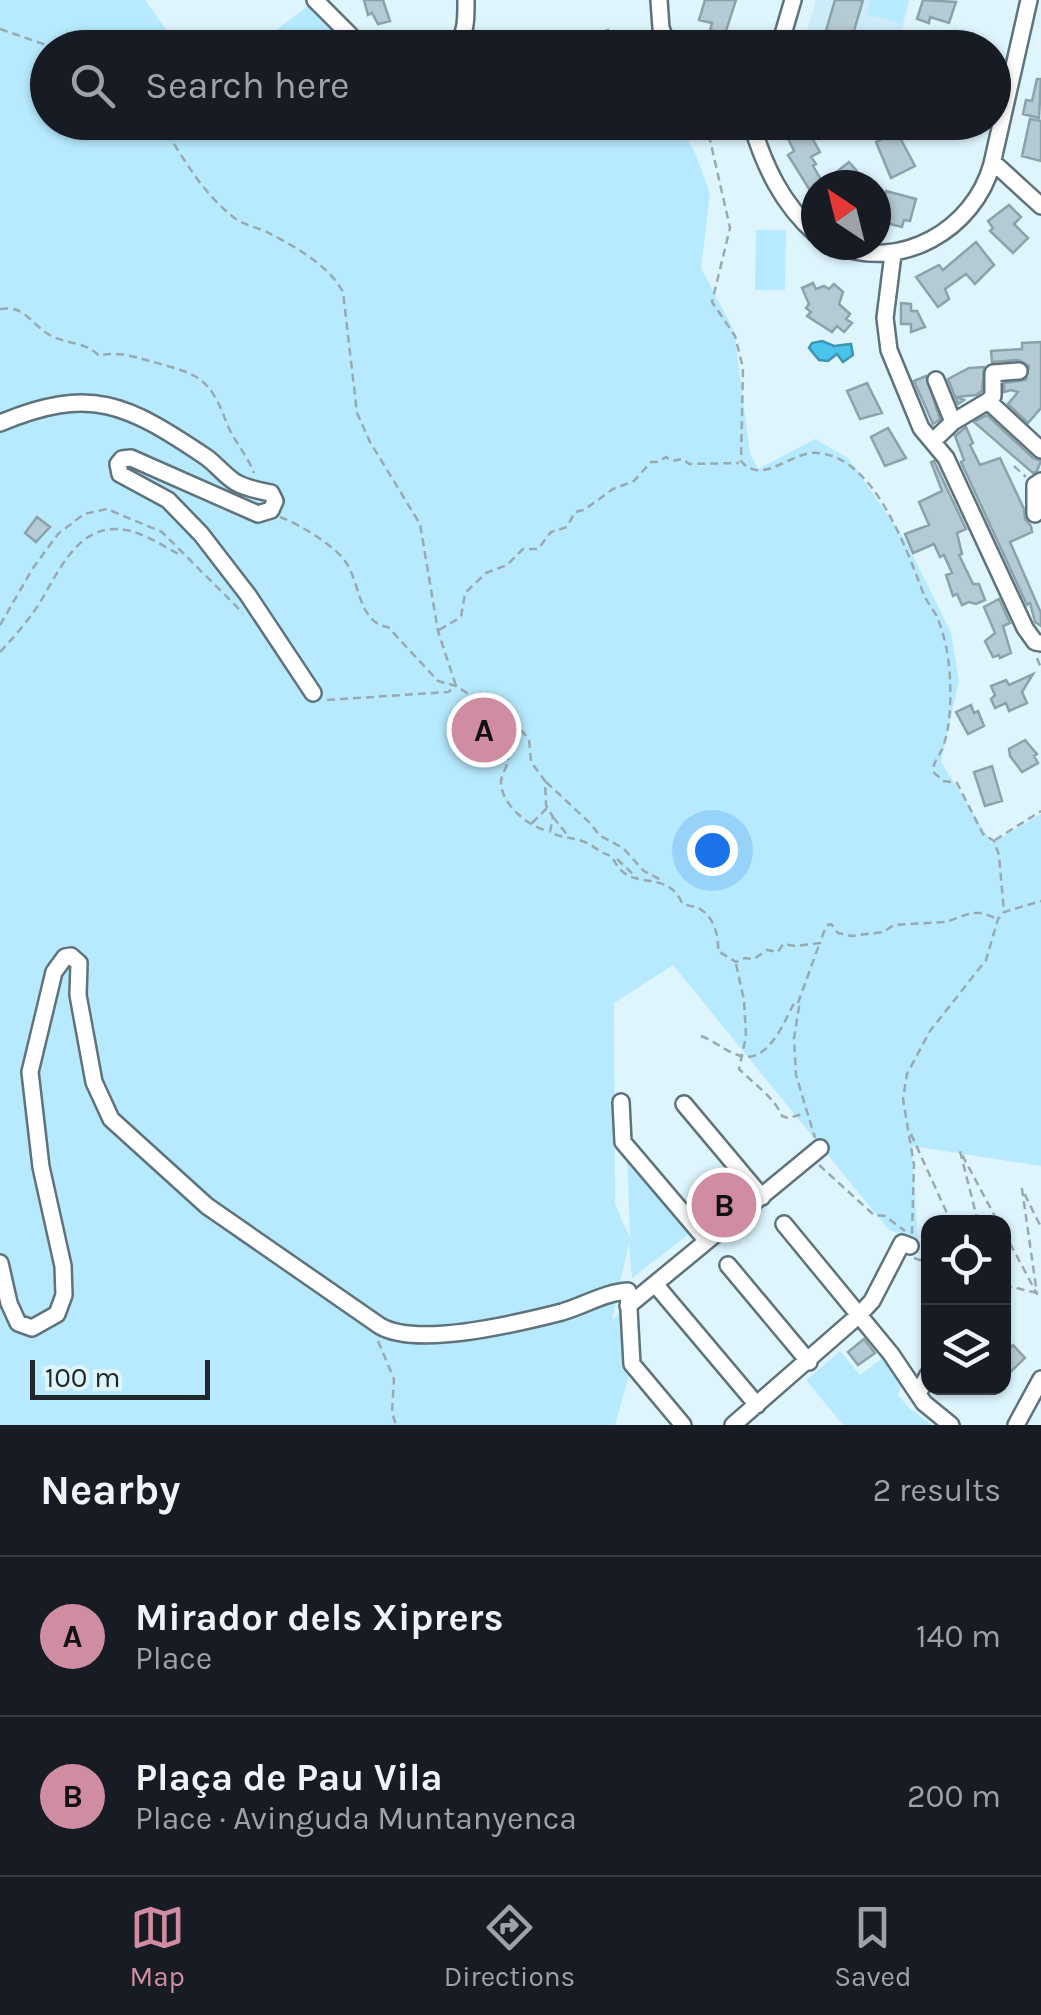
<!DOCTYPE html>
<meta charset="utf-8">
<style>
body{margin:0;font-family:Karla,sans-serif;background:#242831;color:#f1f3f6}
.controls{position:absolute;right:30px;bottom:30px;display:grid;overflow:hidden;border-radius:20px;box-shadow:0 2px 8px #0004}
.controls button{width:90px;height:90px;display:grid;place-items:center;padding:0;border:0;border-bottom:2px solid #363941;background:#171b24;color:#f1f3f6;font:50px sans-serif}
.compass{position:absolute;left:801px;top:170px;width:90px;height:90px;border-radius:50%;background:#171b24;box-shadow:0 2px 8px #0004;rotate:325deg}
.scale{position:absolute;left:30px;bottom:25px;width:180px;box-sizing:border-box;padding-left:10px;border:5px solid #1e272a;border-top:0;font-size:28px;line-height:35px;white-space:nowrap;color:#1e272a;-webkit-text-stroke:8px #def5fe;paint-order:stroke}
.you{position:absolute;left:712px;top:850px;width:35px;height:35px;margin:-25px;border:8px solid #fff;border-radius:50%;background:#1a73e8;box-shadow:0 0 0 15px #1a73e833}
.badge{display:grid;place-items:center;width:65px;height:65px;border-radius:50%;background:#d08ca1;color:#111;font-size:32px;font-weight:700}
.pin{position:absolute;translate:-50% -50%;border:5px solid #fff;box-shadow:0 2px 10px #0006}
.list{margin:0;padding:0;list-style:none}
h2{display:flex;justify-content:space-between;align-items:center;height:130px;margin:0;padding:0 40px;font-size:42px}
h2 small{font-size:32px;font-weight:400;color:#9ea1a6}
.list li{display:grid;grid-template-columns:65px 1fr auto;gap:30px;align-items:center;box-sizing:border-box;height:160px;padding:0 40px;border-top:2px solid #363941}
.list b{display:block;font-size:38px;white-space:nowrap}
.list p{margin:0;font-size:32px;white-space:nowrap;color:#9ea1a6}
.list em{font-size:32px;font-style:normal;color:#9ea1a6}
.icon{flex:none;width:55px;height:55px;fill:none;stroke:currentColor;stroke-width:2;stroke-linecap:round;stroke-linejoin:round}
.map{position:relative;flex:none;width:1041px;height:1425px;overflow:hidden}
.search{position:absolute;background:#171b24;box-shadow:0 2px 8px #0004;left:30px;right:30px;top:30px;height:110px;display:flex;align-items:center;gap:25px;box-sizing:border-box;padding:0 35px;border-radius:55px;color:#9ea1a6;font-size:38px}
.sheet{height:450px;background:#171b24}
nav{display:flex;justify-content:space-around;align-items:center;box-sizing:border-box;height:140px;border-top:2px solid #363941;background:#171b24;font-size:28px;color:#9ea1a6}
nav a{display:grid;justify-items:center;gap:5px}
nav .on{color:#d08ca1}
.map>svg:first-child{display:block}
.built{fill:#ccecf9}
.green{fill:#b7eafe}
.water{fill:#4bc4ed;stroke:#3e95b2;stroke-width:2.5}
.building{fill:#b5cbd4;stroke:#8ca2ab;stroke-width:2.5}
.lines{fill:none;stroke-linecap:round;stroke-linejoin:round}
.minor-casing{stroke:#5f737c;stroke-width:20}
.path{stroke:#98aab1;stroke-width:2.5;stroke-dasharray:8 5;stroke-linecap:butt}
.minor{stroke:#fff;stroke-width:15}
</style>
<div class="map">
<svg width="1041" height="1425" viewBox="0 0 1041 1425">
<rect width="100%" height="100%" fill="#def5fe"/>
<path class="built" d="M816,0H910L897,47L807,48L803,44Z"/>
<path class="green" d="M0,0H145L179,47L48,48V122L675,123L694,150L710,193L701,268L734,331L750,453L758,469L815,439L848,458L905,540L951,633L959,681L941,762L992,843L1041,814V1166L912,1146L918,1240L889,1230L673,965L614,1003L615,1204L630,1238L627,1153L692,1232L632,1278L629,1243L612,1320L628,1306L632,1364L615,1425H0Z
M315,0L363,48H253Z
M871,0H909L901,24L867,14Z
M756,230H786L785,290H755Z
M840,1351L860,1375L885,1356L902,1383L898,1395L909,1408L932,1425H843L806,1380Z"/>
<path class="water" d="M822,341L834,346L851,344L853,355L843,362L837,354L828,361L819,360L809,348L812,343Z"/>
<path class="building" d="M364,0H383L390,21L378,24L372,13L368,15Z
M705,0H736L725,34L710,30L712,23L699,20Z
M835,0H863L849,48H821Z
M923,0L956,2L949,23L930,17L929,23L917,19Z
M608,30L613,45L571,48V44L597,37L596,34Z
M1037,79H1041L1039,118L1023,114L1026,100L1032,101Z
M1030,119L1041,121V161L1022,156Z
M780,122H803L820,152L811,157L816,164L813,166L823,183L849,162L864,179L856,185H816V200L788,155L794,151Z
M897,132L915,166L891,178L876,142Z
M886,191L916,199L910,221L904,220L902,227L878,221Z
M1009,205L1021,217L1014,224L1028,238L1013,253L990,231L993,228L988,221Z
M976,242L994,265L975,284L966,274L945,289L949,299L938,307L916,277L939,265L943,270Z
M813,283L816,289L824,286L829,289L834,284L843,292L839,304L850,314L846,319L852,323L844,332L837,326L832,332L807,316L811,312L806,308L809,304L802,288Z
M901,303L911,304V311H917L925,327L911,332V324H901Z
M1041,342V408L1028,423L1008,404L1018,392L1011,390L1004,392V383L1026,380L1029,366L1019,360L992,362L991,351L1022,349V343Z
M984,367L982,391L976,395L957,397L964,400L958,404L948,379L969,368Z
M926,376L940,419L933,424L914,381Z
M867,383L882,413L860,419L847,391Z
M987,415L1033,458L1041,461L1037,471L1033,473L974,422Z
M966,427L973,443L970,445L980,465L1000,458L1024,509L1025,519L1031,526L1032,532L1010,542L1041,613V626L1035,622L1030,603L1027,605L961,462L964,460L955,436Z
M888,428L906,458L885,466L871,437Z
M934,461L966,529L957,533L962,554L959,555L973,584H979L985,600L976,604L969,602L962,605L957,594L953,596L946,575L952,573L944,555L940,557L934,544L913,553L905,534L929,525L919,502L942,491L931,462Z
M37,517L50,527L36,542L25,533Z
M999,599L1010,623L1003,626L1011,653L1000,658L999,655L993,657L985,641L995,633L984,607Z
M1033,674L1022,692L1027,703L1009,711L1006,703L995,708L991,699L995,695L991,686L1006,680L1009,685Z
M971,705L974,713L978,711L984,726L968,734L956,712Z
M1025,740L1037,754L1034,756L1038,763L1022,772L1010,756L1009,749Z
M992,766L1002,801L985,806L974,772Z
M864,1339L875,1353L858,1365L848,1352Z
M1013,1345L1025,1358L1004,1378V1354Z"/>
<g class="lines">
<g class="minor-casing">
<path id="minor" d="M315,0L363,48
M659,0L661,28L669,48
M454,48C467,35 466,17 466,0
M779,48L793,0
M751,122C764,166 782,204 816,234
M993,162L1041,206
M836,245C900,272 974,230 992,164L1029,0
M893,254L885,318L889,350L921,428L946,458L1025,628L1035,642L1041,643
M936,380L953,422
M988,401L1041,450
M988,401L993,396V373L1019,371
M0,423C91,385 127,404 206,457C216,464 224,475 235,482C245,488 260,491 271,493L275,501L271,510L258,514L131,458L122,459L118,464L120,474L168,500L201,534L248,595L313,693
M934,440L953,422L988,401
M1035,514V485L1041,481
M621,1102L623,1142L707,1241
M684,1104L762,1197
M784,1224L891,1354L924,1403L951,1425
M0,1263L9,1303L18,1323L32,1328L57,1314L64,1295L63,1266L41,1167L30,1072L54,972L65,957L71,956L79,963L78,995L94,1082L111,1119L207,1206L380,1326C418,1348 519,1323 562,1312C583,1306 606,1292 628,1291L632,1364L683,1425
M728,1265L809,1362
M655,1284L757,1405
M628,1306L820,1148
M918,1394L928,1375
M733,1425L859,1315L872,1301L902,1243L910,1246
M1016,1425L1041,1379"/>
</g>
<path class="path" d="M0,29L55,48
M160,122C183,157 202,194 236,219C245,225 255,227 265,231C292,245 328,264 343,292L357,413L370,442L420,524L438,631L456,686
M706,122L730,228L712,302L735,336L743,368L741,461C763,487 791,450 818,453C875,457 907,551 924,595C927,602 932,608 936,615C945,634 950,662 950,683C951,701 950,726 944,744C941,755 933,760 933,772L944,781L957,783L983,834L994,841L999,855L1004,912
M0,309C25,305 30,323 48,334C66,345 86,341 99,356C113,351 132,356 146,360C196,374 209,374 227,424C234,441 247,455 254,473
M1014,466L1026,477
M280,517C301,525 326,541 341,556C361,576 356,623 388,627L438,681L456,686L473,697L503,726L510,725
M0,625L33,568L58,534L84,514L107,509L162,532L243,613
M439,630L461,617L465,593L486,573L507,565L523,549H538L551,532L567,527L575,512L584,510L613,489L634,481L651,462H658L666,457L672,461L683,459L689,464L739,463
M0,652C14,637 28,621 39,604C61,568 81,516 134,532C150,537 167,548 182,556
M1037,658L1041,668
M327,700L448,692L456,686
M498,718L520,729L529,739L531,762L545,781L546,805L553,817L550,832C561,838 570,837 582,841C594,845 599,853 612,856C628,896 666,866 682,903C687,906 693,906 698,908C714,915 719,937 718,951L736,962L745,958L754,959L767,950L778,952L783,944L796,946L820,943L826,926L831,924L838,933L851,936L883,932L894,925L946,922L971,913H982L998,919
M503,726C503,737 508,747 508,758C508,767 502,773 501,781C500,804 529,827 548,831
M546,782L591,824L599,835L623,848L644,871L661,880
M553,817L569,837
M532,823L547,808
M995,840L1041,811
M617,859L637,878
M736,964L744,1000L746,1036L739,1069C754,1084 774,1097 782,1116L788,1118L803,1114
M798,1003L819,945
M701,1036C715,1041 725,1051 738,1055C766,1066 783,1025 793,1005L797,1004L799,1007L794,1038L796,1075L815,1138
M911,1134L951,1222
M819,1165L874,1215L885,1216L905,1231
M978,1222L960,1151L998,1222
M1004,1232L1037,1294L1022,1189L1041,1227
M912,1234L914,1165L903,1099L907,1074L930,1031L986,960L998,919L1004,912L1041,901
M914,1258L928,1263
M1004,1285L1041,1294
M378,1341L394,1379L392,1412L396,1425"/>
<use href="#minor" class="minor"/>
</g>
</svg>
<div class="controls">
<button><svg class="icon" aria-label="locate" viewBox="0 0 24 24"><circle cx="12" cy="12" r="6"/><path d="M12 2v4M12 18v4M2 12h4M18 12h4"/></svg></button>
<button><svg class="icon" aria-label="layers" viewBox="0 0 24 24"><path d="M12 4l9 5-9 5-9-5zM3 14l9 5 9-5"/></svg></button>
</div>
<svg class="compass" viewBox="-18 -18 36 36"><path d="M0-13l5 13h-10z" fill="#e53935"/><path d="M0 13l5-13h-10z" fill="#9ea1a6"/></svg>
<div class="scale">100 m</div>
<div class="you"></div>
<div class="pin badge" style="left:484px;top:730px">A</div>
<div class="pin badge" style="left:724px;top:1205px">B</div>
<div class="search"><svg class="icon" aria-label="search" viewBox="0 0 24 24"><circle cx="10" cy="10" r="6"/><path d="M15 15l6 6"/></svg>Search here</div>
</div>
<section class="sheet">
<h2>Nearby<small>2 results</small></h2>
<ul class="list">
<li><span class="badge">A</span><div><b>Mirador dels Xiprers</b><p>Place</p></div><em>140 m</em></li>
<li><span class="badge">B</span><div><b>Plaça de Pau Vila</b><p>Place · Avinguda Muntanyenca</p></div><em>200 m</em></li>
</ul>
</section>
<nav>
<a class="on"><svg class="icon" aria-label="map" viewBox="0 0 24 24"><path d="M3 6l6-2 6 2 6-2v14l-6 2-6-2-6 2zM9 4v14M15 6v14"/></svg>Map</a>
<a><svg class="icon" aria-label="directions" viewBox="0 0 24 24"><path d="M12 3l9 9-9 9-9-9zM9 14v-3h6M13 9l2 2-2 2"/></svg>Directions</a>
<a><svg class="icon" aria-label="saved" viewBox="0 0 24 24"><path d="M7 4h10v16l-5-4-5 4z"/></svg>Saved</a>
</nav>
